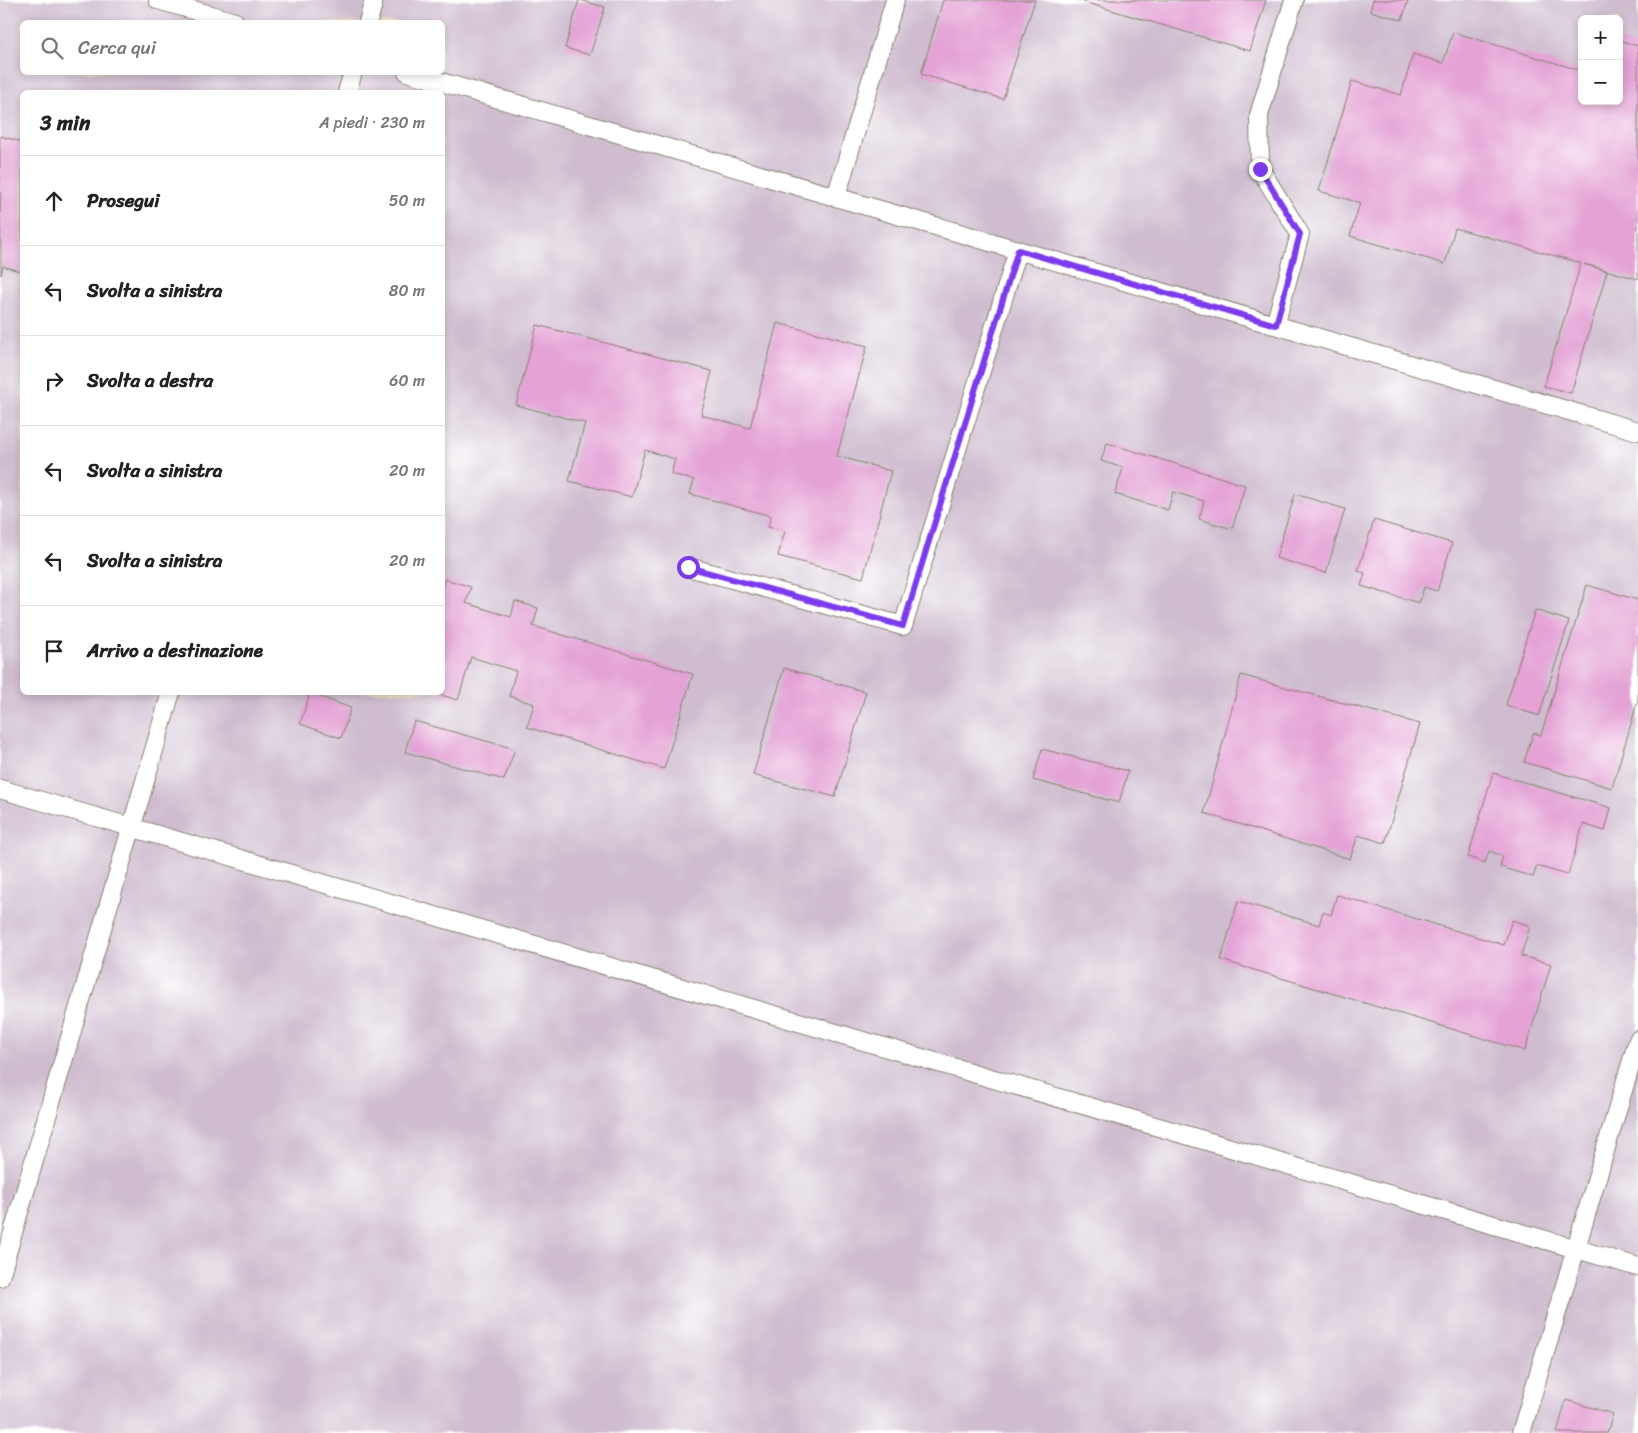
<!DOCTYPE html>
<html lang="it">
<meta charset="utf-8">
<style>
body{margin:0;font-family:Sriracha,sans-serif;background:#f6f6f6;color:#222}
.controls{position:absolute;right:15px;top:15px;display:grid;overflow:hidden;border-radius:8px;box-shadow:0 2px 8px #0003}
.controls button{width:45px;height:45px;display:grid;place-items:center;padding:0;border:0;border-bottom:1px solid #e0e0e0;background:#fff;color:#222;font:25px sans-serif}
.stop{position:absolute;width:15px;height:15px;margin:-11px;border:4px solid #7c3aed;border-radius:50%;background:#fff}
.stop.end{background:#7c3aed;border-color:#fff;box-shadow:0 1px 5px #0008}
.list{margin:0;padding:0;list-style:none}
h2{display:flex;justify-content:space-between;align-items:center;height:65px;margin:0;padding:0 20px;font-size:21px}
h2 small{font-size:16px;font-weight:400;color:#767676}
.list li{display:grid;grid-template-columns:32px 1fr auto;gap:15px;align-items:center;box-sizing:border-box;height:90px;padding:0 20px;border-top:1px solid #e0e0e0}
.list b{display:block;font-size:19px;white-space:nowrap}
.list em{font-size:16px;font-style:normal;color:#767676}
.icon{flex:none;width:28px;height:28px;fill:none;stroke:currentColor;stroke-width:2;stroke-linecap:round;stroke-linejoin:round}
.map{position:relative;flex:none;width:1638px;height:1433px;overflow:hidden}
.search{position:absolute;background:#fff;box-shadow:0 2px 8px #0003;left:20px;top:20px;width:425px;height:55px;display:flex;align-items:center;gap:12px;box-sizing:border-box;padding:0 18px;border-radius:8px;color:#767676;font-size:19px}
.panel{position:absolute;background:#fff;box-shadow:0 2px 8px #0003;left:20px;top:90px;width:425px;height:605px;border-radius:8px}
.map>svg:first-child{display:block}
.industrial{fill:#cfbdcf;fill-rule:evenodd}
.building{fill:#e4a2d5}
.lines{fill:none;stroke-linecap:round;stroke-linejoin:round}
.service-casing{stroke:#867e70;stroke-width:20}
.service{stroke:#fff;stroke-width:18}
.route{stroke:#7c3aed;stroke-width:6}
</style>
<div class="map">
<svg width="1638" height="1433" viewBox="0 0 1638 1433">
<rect width="100%" height="100%" fill="#fff"/>
<filter id="ink" filterUnits="userSpaceOnUse"><feTurbulence type="fractalNoise" baseFrequency=".02" numOctaves="2"/><feDisplacementMap in="SourceGraphic" scale="10" xChannelSelector="R" yChannelSelector="G"/><feConvolveMatrix kernelMatrix="1 2 1 2 8 2 1 2 1" color-interpolation-filters="sRGB"/></filter>
<filter id="wash" filterUnits="userSpaceOnUse"><feTurbulence type="fractalNoise" baseFrequency=".0096" numOctaves="4" result="noise"/><feDisplacementMap in="SourceGraphic" scale="20" xChannelSelector="R" yChannelSelector="G"/><feGaussianBlur stdDeviation="1.12" result="paint"/><feColorMatrix in="noise" values="0 0 0 0 0 0 0 0 0 0 0 0 0 0 0 0 0 1.4 0 .05"/><feComposite in="paint" operator="in"/></filter>
<g filter="url(#wash)">
<rect width="100%" height="100%" fill="#f1e0c3"/>
<path class="industrial" d="M0,0H1638V1433H0ZM1582,19H1619V101H1582ZM22,22H442V72H22ZM22,92H442V692H22Z"/>
<g id="blocks">
<path class="building" d="M579,0L605,7L590,55L565,48Z
M943,0H1035L1003,99L921,74Z
M1077,0H1266L1250,51Z
M1373,0H1408L1402,20L1370,11Z
M1453,32L1582,71V101H1619V40L1638,46V279L1584,264L1607,271L1571,393L1544,386L1581,263L1455,228L1445,264L1350,236L1360,203L1319,191L1352,81L1401,95L1413,54L1443,63Z
M0,136L22,142V272L3,266L1,275Z
M777,323L867,346L837,456L891,471L863,578L778,556L785,531L768,527L771,516L690,494L694,480L671,474L675,459L645,450L632,497L569,481L585,423L516,405L537,325L712,371L701,415L750,428Z
M1107,443L1245,485L1232,529L1199,519L1204,501L1173,492L1168,510L1115,494L1123,468L1101,461Z
M1295,494L1345,509L1326,573L1276,558Z
M1374,520L1452,543L1437,591L1424,587L1419,603L1361,586L1365,573L1358,571Z
M445,579L471,587L466,603L511,617L515,601L538,608L533,626L693,674L664,769L527,727L534,704L509,696L516,671L471,657L458,700L434,693L442,692V587Z
M1587,585L1638,600V700L1612,788L1524,762L1533,733L1541,735Z
M1535,610L1569,621L1539,716L1506,705Z
M784,668L866,692L835,797L753,775Z
M1241,675L1420,724L1385,843L1358,835L1350,859L1204,813Z
M310,693L351,708L341,738L300,724Z
M414,721L515,749L504,780L405,752Z
M1042,749L1128,771L1119,803L1033,780Z
M1493,773L1611,808L1605,831L1583,824L1568,875L1537,866L1533,877L1500,867L1503,856L1489,851L1485,863L1468,857Z
M1337,895L1504,945L1512,920L1530,926L1521,956L1551,964L1525,1051L1221,960L1238,901L1319,925L1323,912L1331,915Z
M1566,1400L1613,1414L1607,1433H1557Z"/>
</g>
</g>
<g filter="url(#ink)">
<use href="#blocks" fill-opacity="0" stroke="#867e70" stroke-width="1"/>
<g class="lines">
<g class="service-casing">
<path id="service" d="M158,0L235,22
M368,22L374,0
M407,72L1638,431
M347,92L353,72
M836,197L895,0
M1275,325L1300,234L1260,169L1259,115L1294,0
M688,567L903,626L1018,250
M0,789L1638,1267
M0,1277L171,692
M1521,1433L1638,1040"/>
</g>
<use href="#service" class="service"/>
</g>
</g>
<g class="lines" filter="url(#ink)">
<path class="route" d="M688,567L903,626L1018,250L1276,325L1300,234L1260,169"/>
</g>
</svg>
<div class="controls">
<button>+</button>
<button>−</button>
</div>
<div class="stop" style="left:688px;top:567px"></div>
<div class="stop end" style="left:1260px;top:169px"></div>
<div class="search"><svg class="icon" aria-label="search" viewBox="0 0 24 24"><circle cx="10" cy="10" r="6"/><path d="M15 15l6 6"/></svg>Cerca qui</div>
<section class="panel">
<h2>3 min<small>A piedi · 230 m</small></h2>
<ul class="list">
<li><svg class="icon" aria-label="ahead" viewBox="0 0 24 24"><path d="M12 20V5M6 11l6-6 6 6"/></svg><div><b>Prosegui</b></div><em>50 m</em></li>
<li><svg class="icon" aria-label="left" viewBox="0 0 24 24"><path d="M17 20v-9H6M10 6l-5 5 5 5"/></svg><div><b>Svolta a sinistra</b></div><em>80 m</em></li>
<li><svg class="icon" aria-label="right" viewBox="0 0 24 24"><path d="M7 20v-9h11M14 6l5 5-5 5"/></svg><div><b>Svolta a destra</b></div><em>60 m</em></li>
<li><svg class="icon" aria-label="left" viewBox="0 0 24 24"><path d="M17 20v-9H6M10 6l-5 5 5 5"/></svg><div><b>Svolta a sinistra</b></div><em>20 m</em></li>
<li><svg class="icon" aria-label="left" viewBox="0 0 24 24"><path d="M17 20v-9H6M10 6l-5 5 5 5"/></svg><div><b>Svolta a sinistra</b></div><em>20 m</em></li>
<li><svg class="icon" aria-label="arrive" viewBox="0 0 24 24"><path d="M6 21V4h12l-3 4 3 4H6"/></svg><div><b>Arrivo a destinazione</b></div></li>
</ul>
</section>
</div>
